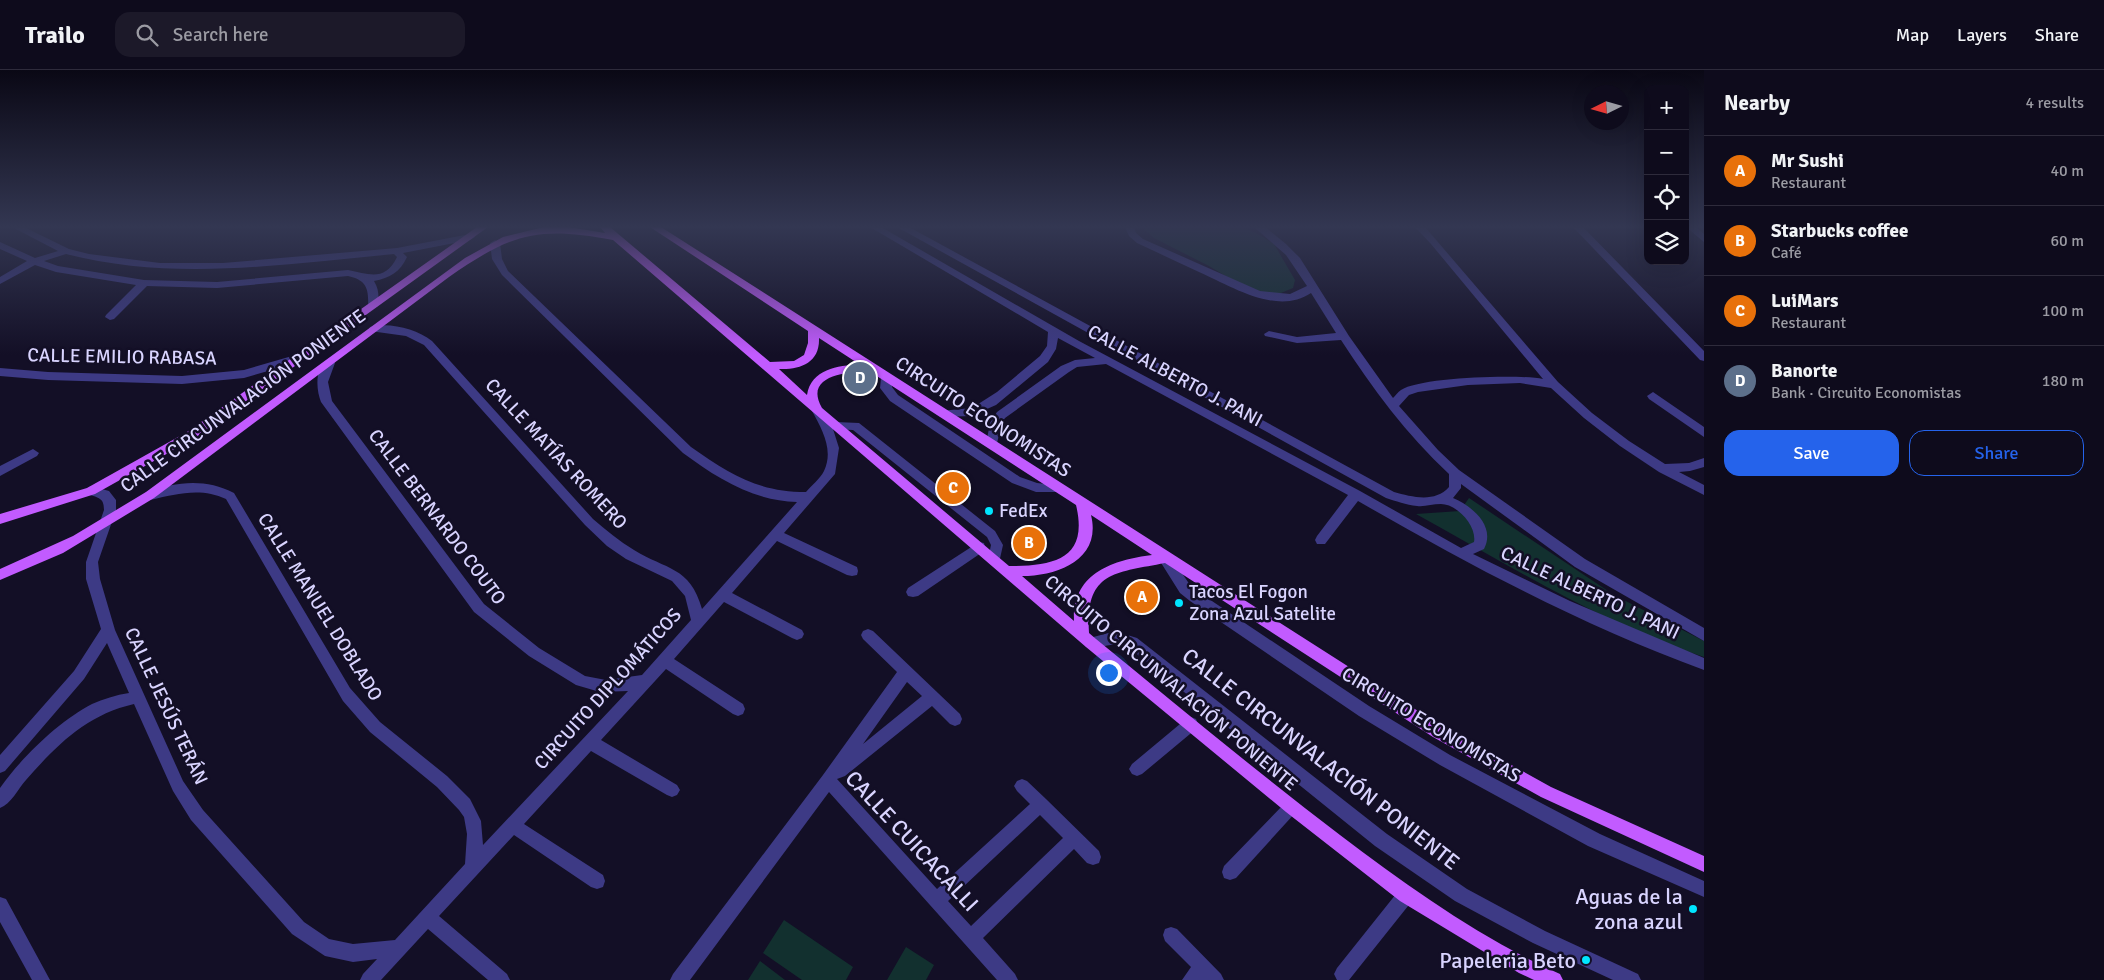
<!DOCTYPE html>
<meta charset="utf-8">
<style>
body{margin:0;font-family:Signika,sans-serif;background:#1c1929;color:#f1f3f6}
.controls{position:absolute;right:15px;top:15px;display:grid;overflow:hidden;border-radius:10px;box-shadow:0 5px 20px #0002}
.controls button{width:45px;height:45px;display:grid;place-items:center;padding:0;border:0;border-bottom:1px solid #2e2b3b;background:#0e0b1c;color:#f1f3f6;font:25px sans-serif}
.compass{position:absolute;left:1584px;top:15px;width:45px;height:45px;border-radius:50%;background:#0e0b1c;box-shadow:0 5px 20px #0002;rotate:265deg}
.you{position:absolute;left:1108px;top:602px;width:18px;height:18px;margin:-12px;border:4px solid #fff;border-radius:50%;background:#1a73e8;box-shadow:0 0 0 8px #1a73e833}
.badge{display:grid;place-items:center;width:32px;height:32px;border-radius:50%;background:#2563eb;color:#fff;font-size:16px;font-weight:700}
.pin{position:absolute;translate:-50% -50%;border:2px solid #fff;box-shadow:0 1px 5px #0006}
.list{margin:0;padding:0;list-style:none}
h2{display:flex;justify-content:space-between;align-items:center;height:65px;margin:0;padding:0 20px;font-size:21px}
h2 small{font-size:16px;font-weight:400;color:#9b9ba3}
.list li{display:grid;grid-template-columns:32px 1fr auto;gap:15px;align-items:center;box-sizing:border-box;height:70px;padding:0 20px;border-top:1px solid #2e2b3b}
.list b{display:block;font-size:19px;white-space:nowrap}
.list p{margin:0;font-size:16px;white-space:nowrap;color:#9b9ba3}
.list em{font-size:16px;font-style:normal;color:#9b9ba3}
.actions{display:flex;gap:10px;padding:15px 20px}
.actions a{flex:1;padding:11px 0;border:1px solid #2563eb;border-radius:15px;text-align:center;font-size:18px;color:#2563eb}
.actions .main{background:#2563eb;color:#fff}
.icon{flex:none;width:28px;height:28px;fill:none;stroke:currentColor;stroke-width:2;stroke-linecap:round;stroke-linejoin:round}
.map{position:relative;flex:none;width:1704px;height:910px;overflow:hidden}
header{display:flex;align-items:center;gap:30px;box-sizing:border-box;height:70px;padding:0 25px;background:#0e0b1c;border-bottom:1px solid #2e2b3b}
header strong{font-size:24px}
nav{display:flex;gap:28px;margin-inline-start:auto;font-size:18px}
.search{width:350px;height:45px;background:#1c1929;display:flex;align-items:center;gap:12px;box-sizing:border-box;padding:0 18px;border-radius:15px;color:#9b9ba3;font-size:19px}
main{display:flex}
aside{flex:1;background:#0e0b1c}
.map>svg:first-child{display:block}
.green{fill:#12302f}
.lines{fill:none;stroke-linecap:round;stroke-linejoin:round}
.minor{fill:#3d3a85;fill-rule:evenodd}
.major{fill:#c25bff;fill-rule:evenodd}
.poi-dot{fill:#00e5ff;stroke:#130f26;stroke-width:2}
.labels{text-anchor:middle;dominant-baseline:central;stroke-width:5;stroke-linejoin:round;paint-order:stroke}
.street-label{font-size:19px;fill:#d9d4ff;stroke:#130f26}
.poi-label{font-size:19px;fill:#d9d4ff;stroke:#130f26;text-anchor:start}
.near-street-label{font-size:22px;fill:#d9d4ff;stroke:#130f26}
.near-poi-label{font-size:22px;fill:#d9d4ff;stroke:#130f26;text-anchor:end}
</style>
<header>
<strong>Trailo</strong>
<div class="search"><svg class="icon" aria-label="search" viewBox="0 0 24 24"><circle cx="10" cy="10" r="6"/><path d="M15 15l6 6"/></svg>Search here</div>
<nav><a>Map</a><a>Layers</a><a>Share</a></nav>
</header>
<main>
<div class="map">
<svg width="1704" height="910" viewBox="0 0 1704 910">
<rect width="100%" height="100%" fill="#130f26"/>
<path class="green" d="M1141,157H1242L1258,164L1274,174L1295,210L1293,218L1276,225L1254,223L1209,196L1154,168Z
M1469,428L1614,525L1704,571V587C1602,554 1509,495 1416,444L1460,441Z
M784,850L853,897L846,910H802L763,883Z
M906,877L934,895L926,910H887Z
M760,891L785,910H748Z"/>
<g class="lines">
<path class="minor" d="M12,157H24L69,179L89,184L160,193H223L397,178L470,164L475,167L470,170L403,183L407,187C400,202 390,208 374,211C379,219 379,227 378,236L373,239L368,236C369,218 366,210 348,206L217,218L147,216L114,249L110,250L105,247L106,245L136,215L56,202L35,195L0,214V207L27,191L0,179V172L35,188L58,181ZM66,184C174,212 286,194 394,184L397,187C385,212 369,204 348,200L217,212L144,210L58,196L44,191Z
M870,157H881L1079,271L1360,421L1461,478L1474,472C1477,456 1457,434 1441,434C1432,434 1425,437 1417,436C1406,435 1396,431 1386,428L897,157H909L1394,422C1412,427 1435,433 1449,417V404C1406,364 1373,319 1341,270L1297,273L1265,266L1264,264L1269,261L1297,267L1336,263L1311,223C1277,246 1231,216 1199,202C1178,192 1158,183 1137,173L1129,166L1125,157H1134L1136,163L1143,169L1260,221L1290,224L1307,216L1286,185L1254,157H1265L1270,161L1286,174L1300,188L1349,266L1393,328C1395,326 1398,322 1401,320C1420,307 1519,304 1543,309L1431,174L1415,157H1425L1558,312L1592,343L1629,371L1665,394L1689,393L1704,388V397L1690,401L1679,402L1704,415V425L1659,402L1620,376L1584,348L1551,318L1520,313L1468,315L1418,322L1409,325L1399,336L1438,380L1459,400L1585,489L1704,558V571L1575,497L1461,414V418L1453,428C1472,436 1496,456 1484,479L1473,484L1570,531L1704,588V600C1583,556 1469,495 1358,431L1325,474H1317L1315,470L1317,466L1348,425L1106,294L1077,297L1069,302L1005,348L1002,353L996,377H988L986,374L990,353L997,342L1061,296L1075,290L1095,288L1058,268L1056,279L1048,292L996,335L971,346L940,347L938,344L940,341L972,338L997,322L1040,286L1047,276L1048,262Z
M1573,157H1583L1704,281V291L1700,290Z
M1686,157H1696L1704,164V172Z
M495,170L500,173L502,189L508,201L691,377C729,404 758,422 806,422C811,416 820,409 824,401C834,380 822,359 812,341L814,338H822L831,355L836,352L859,353L995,461L1003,475L999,493L994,494L989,493L988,489L991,475L987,467L853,360L833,359L839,378L835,404L784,463L857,497L858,501L857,505L852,506L847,505L777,471L732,523L802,560L804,564L802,568L797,570L792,568L724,532L674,589L743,634L745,639L743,644L738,646L733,644L666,599L601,670L677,715L680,720L677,725L672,727L667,725L591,681L524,754L603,805L605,811L603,817L597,819L591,817L514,765L439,846L507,904L510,910H488L428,859L381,910H360L363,904L377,889L353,892L325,886L292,864L191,750L173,721L134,634C86,645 57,675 26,710C18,719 11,734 0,738V718C21,688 59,651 92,634C103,629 116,625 129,623L107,573L84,609L5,701L0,703V685L74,601L101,559L86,509V492L104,440C104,427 98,428 87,424L85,421L87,418L91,416L109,421L116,430V440L98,492L100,509L115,560L183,711L203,740L304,852L329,869L353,874L395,870L465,794L467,764L464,747L459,740L437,717L370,662L343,631L226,429C201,417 176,424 150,430L146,428L144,425L146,422C176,412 205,408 234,423L350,618L380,652L447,706L470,729L481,751L483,775L628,621L600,622L576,615L529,586L474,542L321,332C316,320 314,295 330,289L335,293L328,312L332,331L484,534L539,578L585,606L606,610L642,605L691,550L685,526L672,511L626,489L607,476L585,455L424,275L406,266L370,261L369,259L370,257C390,252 416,259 432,271L593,449C606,460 619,471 634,480C666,500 690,496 702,539L797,432C753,431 717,408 683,383L502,205L492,189L490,173Z
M299,284L304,288L303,291L244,308L182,314L48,310L0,306V298L48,302L182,306L244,300Z
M886,304L891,308L892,317L898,325L1020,407L1037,413L1063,416L1065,419L1063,422H1036L1012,413L890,331L880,318L881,308Z
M1653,322L1704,357V367L1649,329L1647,326Z
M33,379L39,383L37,386L0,406V396Z
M979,472L984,473L985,477L984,481L918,526L913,527L908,526L906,522L908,518Z
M1164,483L1169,484L1190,515L1200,523L1369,636L1450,685L1600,764L1704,811V827L1588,776L1440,695L1359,646L1190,531L1180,523L1158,488L1159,484Z
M868,559L873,561L960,644L962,649L960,654L955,656L950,654L932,636L845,706L837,709L937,819L1030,734L1017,721L1014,716L1017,711L1022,709L1027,711L1046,729L1099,781L1101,787L1099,793L1093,795L1087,793L1074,779L983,868L1015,904L1018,910H997L829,722L690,910H670L673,904L823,705L897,602L863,569L861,565L863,561ZM907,612L922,626L863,674ZM1040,745L1063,768L971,856L948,831Z
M1112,562L1121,563L1137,568L1387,764L1467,819L1545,861L1638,904L1641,910H1613L1533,873L1455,831L1375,776L1127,576C1111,571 1097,581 1086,577L1084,573L1086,569Z
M1191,647L1196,649L1198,654L1196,659L1142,704L1137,706L1132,704L1129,699L1132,694L1186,649Z
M1291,730L1296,732L1299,737L1296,742L1236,808L1230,810L1224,808L1222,802L1224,796L1286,732Z
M1406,817L1412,819L1414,825L1412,831L1349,910H1337L1334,904L1337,898L1400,819Z
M0,827L6,829L50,910H32L0,852Z
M1171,857L1177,859L1221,904L1224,910H1182L1191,897L1165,871L1163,865L1165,859Z"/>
<path class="major" d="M477,157H488L195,368L95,424L0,454V444L87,418L187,362Z
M544,157H568L605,163L600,157H610L770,292L794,291L804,285L808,273V261L650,157H661L1443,657L1551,717L1704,786V802L1541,727L1433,667L1165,493C1115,503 1085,501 1089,563L1096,569C1177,635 1257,702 1340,765C1409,817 1481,869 1560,904L1563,910H1534L1519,903L1400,831L1286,742L1086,577L613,170C538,156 512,163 449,207L154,428L63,483L0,510V499L73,466L146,422L465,188L503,167ZM819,268L859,294C838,296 811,299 807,325L779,299C800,300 820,293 819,268ZM869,301L1076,435C1089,489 1054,496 1009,496L822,338C803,305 848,302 869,301ZM1091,445L1152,485C1113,490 1072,503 1074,551L1022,506C1058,506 1102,489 1091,445Z"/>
</g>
<linearGradient id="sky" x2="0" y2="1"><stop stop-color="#0a0815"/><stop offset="0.55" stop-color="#333752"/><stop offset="1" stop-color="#333752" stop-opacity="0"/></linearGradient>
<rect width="1704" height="285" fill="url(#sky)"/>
<g class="poi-dot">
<circle cx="989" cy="441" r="5"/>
<circle cx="1179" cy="533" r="5"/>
<circle cx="1693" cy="839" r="5"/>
<circle cx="1586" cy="890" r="5"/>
</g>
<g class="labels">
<g class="street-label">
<text transform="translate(122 287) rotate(1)">CALLE EMILIO RABASA</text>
<text transform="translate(1175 306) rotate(28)">CALLE ALBERTO J. PANI</text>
<text transform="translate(243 331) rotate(-36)">CALLE CIRCUNVALACIÓN PONIENTE</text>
<text transform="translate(983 347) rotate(33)">CIRCUITO ECONOMISTAS</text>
<text transform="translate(556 384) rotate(47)">CALLE MATÍAS ROMERO</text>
<text transform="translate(437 447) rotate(53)">CALLE BERNARDO COUTO</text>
<text transform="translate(1590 523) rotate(25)">CALLE ALBERTO J. PANI</text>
<text transform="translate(320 537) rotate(58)">CALLE MANUEL DOBLADO</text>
<text transform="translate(1171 613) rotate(40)">CIRCUITO CIRCUNVALACIÓN PONIENTE</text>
<text transform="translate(608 619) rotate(-48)">CIRCUITO DIPLOMÁTICOS</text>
<text transform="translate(166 636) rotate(65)">CALLE JESÚS TERÁN</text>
<text transform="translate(1431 655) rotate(31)">CIRCUITO ECONOMISTAS</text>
</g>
<g class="poi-label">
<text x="999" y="441">FedEx</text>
<text x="1189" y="522">Tacos El Fogon<tspan x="1189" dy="22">Zona Azul Satelite</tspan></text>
</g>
<g class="near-street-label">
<text transform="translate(1321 689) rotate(38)">CALLE CIRCUNVALACIÓN PONIENTE</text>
<text transform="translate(912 771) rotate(47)">CALLE CUICACALLI</text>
</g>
<g class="near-poi-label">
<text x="1683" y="826">Aguas de la<tspan x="1683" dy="25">zona azul</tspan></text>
<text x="1576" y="890">Papeleria Beto</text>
</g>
</g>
</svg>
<div class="controls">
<button>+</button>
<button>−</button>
<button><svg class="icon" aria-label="locate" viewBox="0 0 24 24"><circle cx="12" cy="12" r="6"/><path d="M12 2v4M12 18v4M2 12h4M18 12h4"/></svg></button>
<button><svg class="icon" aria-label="layers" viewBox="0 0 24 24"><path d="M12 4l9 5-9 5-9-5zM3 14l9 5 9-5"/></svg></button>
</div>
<svg class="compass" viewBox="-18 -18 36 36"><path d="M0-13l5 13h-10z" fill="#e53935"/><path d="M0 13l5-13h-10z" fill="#9b9ba3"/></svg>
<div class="you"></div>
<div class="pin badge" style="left:1142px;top:527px;background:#e8710a">A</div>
<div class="pin badge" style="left:1029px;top:473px;background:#e8710a">B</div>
<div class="pin badge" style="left:953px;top:418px;background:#e8710a">C</div>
<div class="pin badge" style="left:860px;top:308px;background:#5c6f8a">D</div>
</div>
<aside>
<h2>Nearby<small>4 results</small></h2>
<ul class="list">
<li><span class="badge" style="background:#e8710a">A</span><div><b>Mr Sushi</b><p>Restaurant</p></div><em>40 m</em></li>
<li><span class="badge" style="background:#e8710a">B</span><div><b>Starbucks coffee</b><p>Café</p></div><em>60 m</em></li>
<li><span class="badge" style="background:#e8710a">C</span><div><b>LuiMars</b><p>Restaurant</p></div><em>100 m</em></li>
<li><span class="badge" style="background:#5c6f8a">D</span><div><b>Banorte</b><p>Bank · Circuito Economistas</p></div><em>180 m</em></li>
</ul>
<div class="actions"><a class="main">Save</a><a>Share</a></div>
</aside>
</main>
